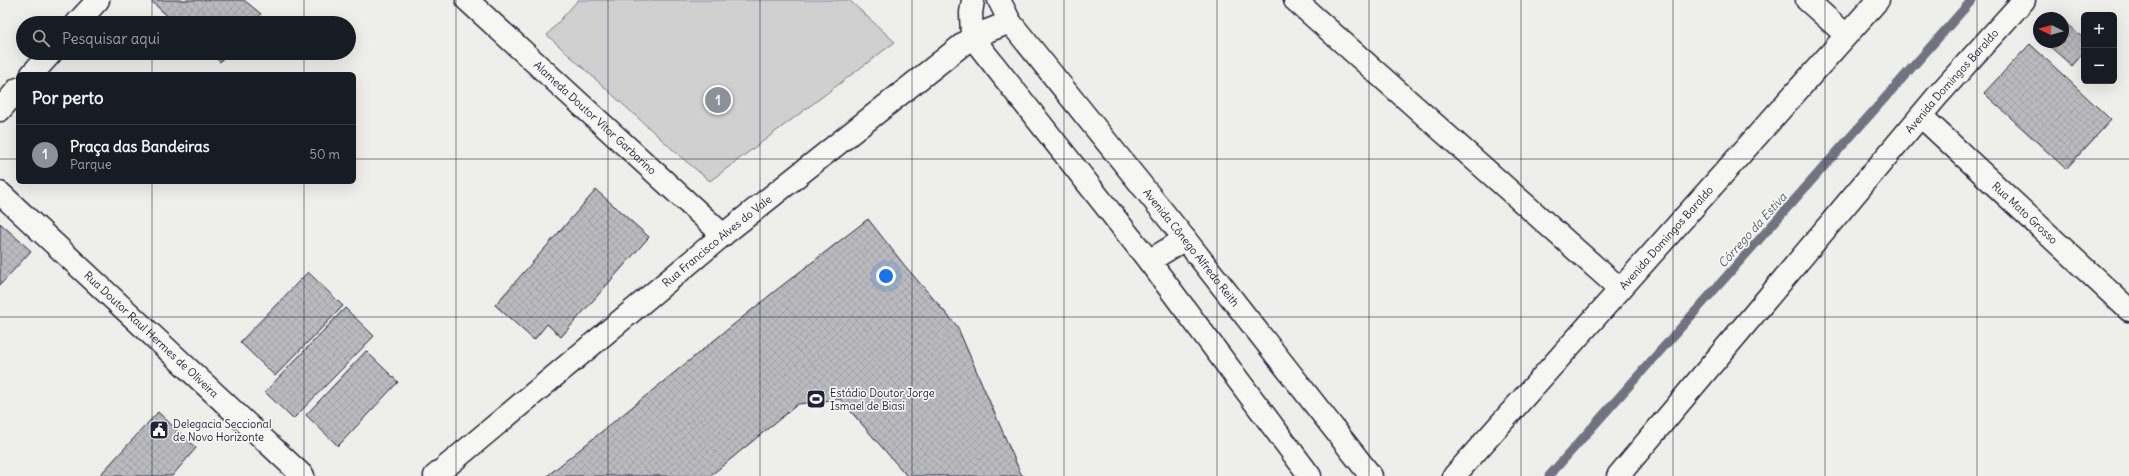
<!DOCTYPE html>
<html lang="pt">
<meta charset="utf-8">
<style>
body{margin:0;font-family:Delius,sans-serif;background:#20242c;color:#f1f3f6}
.controls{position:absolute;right:12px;top:12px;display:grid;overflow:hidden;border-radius:6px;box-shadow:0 4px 16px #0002}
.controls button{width:36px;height:36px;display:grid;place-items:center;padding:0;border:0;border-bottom:1px solid #363941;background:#171b24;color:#f1f3f6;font:20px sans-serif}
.compass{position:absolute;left:2033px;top:12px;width:36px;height:36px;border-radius:50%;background:#171b24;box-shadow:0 4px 16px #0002;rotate:276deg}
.you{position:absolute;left:886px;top:276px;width:14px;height:14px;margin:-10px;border:3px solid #fff;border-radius:50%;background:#1a73e8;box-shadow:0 0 0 6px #1a73e833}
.badge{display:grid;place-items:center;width:26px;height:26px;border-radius:50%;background:#8c9099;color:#fff;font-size:13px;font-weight:700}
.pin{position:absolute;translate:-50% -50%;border:2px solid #fff;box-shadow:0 1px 4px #0006}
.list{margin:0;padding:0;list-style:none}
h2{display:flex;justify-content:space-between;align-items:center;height:52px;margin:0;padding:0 16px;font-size:17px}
h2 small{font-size:13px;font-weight:400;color:#9ea1a6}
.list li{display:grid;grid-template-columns:26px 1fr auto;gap:12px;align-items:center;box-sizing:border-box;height:60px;padding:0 16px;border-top:1px solid #363941}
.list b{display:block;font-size:15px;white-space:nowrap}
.list p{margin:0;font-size:13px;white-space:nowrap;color:#9ea1a6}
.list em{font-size:13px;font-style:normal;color:#9ea1a6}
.icon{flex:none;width:22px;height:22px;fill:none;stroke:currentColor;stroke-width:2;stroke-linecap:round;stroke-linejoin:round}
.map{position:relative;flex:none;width:2129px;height:476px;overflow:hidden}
.search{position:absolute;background:#171b24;box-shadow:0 4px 16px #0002;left:16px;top:16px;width:340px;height:44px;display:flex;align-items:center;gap:10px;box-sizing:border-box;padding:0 14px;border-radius:22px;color:#9ea1a6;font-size:15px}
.panel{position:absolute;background:#171b24;box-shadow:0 4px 16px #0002;left:16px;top:72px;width:340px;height:112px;border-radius:6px}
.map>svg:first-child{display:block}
.green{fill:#d0d0d1;stroke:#797986}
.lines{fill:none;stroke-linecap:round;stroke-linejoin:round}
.stream{stroke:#727281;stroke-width:9}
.building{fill:url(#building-cross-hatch);stroke:#22223b}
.street-casing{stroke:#22223b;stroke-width:25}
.secondary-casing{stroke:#22223b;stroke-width:25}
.street{stroke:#f6f6f2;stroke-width:22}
.secondary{stroke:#f6f6f2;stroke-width:22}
.grid{fill:none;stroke:#22223b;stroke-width:1;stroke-opacity:0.55}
.labels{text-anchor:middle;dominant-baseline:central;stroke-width:3.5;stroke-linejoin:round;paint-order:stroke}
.street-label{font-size:11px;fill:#22223b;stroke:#f6f6f2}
.poi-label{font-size:11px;fill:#22223b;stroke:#f6f6f2;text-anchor:start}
.water-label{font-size:12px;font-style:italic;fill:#575769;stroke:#f6f6f2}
</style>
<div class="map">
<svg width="2129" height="476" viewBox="0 0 2129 476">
<defs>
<pattern id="building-cross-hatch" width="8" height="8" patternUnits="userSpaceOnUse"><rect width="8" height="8" fill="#bbbbbf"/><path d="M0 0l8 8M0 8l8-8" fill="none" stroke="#a0a0a5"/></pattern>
</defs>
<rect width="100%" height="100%" fill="#eeeeeb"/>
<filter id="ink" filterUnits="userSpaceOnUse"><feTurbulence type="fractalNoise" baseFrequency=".025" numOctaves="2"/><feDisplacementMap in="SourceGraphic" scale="8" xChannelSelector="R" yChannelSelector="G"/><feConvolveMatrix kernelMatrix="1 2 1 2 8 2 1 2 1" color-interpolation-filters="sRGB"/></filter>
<g filter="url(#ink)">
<path class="green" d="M578,0H849L895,42L710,181L682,158L547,35Z"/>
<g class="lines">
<path class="stream" d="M1549,476L1972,0"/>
</g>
<path class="building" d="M150,0H244L261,14L253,23H175Z
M2063,21L2084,39V52L2072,66L2045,42H2063Z
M2030,44L2111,120L2066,169L1984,93Z
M210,53H227L220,62Z
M596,190L649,237L561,337L547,324L534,340L495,305Z
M868,219L905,266L957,326L1020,472L1023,476H907L840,399L798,404L710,476H547L775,291Z
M0,223L31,251L0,285Z
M308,272L343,306L275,376L240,342Z
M345,308L374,336L293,419L265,392Z
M366,351L398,382L338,446L306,415Z
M158,412L196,448L172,476H99Z"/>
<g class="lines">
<g class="street-casing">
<g id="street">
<path id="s1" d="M467,0L723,235"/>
<path d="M1295,0L1620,289"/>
<path d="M1807,0L1846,35"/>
<path d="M77,23L98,0"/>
<path d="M32,74L51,53"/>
<path d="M0,110L18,89"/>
<path id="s2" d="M1921,116L2129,310"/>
<path id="s3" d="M0,193L303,476"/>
</g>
</g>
<g class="secondary-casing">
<g id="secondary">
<path id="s4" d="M999,0L1010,22L1185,239L1371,476"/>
<path d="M972,37L1149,261L1310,476"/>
<path d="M972,37L971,13L973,0"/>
<path d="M1149,261L1185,239"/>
<path id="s5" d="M435,476L723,235L972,37L1010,22"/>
<path id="s6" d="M1454,476L1878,0"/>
<path id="s7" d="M1618,476L1939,94L2024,0"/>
</g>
</g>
<use href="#street" class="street"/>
<use href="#secondary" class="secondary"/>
</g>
</g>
<path class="grid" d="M152,0V23M304,0V23M456,0V476M608,0V476M760,0V476M912,0V476M1064,0V476M1217,0V476M1369,0V476M1521,0V476M1673,0V476M1825,0V476M1977,0V476M152,53V74M304,53V74M0,159H18M354,159H2129M152,182V476M304,182V476M0,317H2129"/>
<defs>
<g id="stadium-square" transform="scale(1)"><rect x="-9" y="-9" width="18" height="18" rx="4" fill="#22223b" stroke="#f6f6f2"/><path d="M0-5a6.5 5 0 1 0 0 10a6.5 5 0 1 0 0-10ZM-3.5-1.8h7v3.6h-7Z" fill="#fff"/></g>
<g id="civic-square" transform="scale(1)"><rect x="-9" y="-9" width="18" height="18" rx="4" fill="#22223b" stroke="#f6f6f2"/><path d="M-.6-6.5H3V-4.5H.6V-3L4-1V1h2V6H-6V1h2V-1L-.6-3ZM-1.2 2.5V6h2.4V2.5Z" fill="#fff"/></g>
</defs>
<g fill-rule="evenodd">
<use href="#stadium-square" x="816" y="399"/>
<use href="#civic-square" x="159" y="430"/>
</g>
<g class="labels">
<g class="street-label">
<text stroke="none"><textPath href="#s7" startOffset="517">Avenida Domingos Baraldo</textPath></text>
<text stroke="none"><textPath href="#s1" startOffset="174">Alameda Doutor Vitor Garbarino</textPath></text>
<text stroke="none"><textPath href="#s2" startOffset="142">Rua Mato Grosso</textPath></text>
<text stroke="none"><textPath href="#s6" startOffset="319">Avenida Domingos Baraldo</textPath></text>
<text stroke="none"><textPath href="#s5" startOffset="367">Rua Francisco Alves do Vale</textPath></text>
<text stroke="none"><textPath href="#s4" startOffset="314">Avenida Cônego Alfredo Reith</textPath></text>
<text stroke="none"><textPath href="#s3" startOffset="207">Rua Doutor Raul Hermes de Oliveira</textPath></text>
</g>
<g class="poi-label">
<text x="830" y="393">Estádio Doutor Jorge<tspan x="830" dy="13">Ismael de Biasi</tspan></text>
<text x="173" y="424">Delegacia Seccional<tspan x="173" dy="13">de Novo Horizonte</tspan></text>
</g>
<g class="water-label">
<text transform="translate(1752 230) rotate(-48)">Córrego da Estiva</text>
</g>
</g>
</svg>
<div class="controls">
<button>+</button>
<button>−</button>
</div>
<svg class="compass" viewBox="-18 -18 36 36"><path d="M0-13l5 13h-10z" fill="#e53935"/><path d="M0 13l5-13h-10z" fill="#9ea1a6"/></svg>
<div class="you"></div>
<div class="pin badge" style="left:718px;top:100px">1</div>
<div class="search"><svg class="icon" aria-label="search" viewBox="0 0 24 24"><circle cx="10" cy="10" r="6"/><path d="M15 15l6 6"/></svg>Pesquisar aqui</div>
<section class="panel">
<h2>Por perto<small></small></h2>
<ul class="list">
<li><span class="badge">1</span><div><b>Praça das Bandeiras</b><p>Parque</p></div><em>50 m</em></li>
</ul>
</section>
</div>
